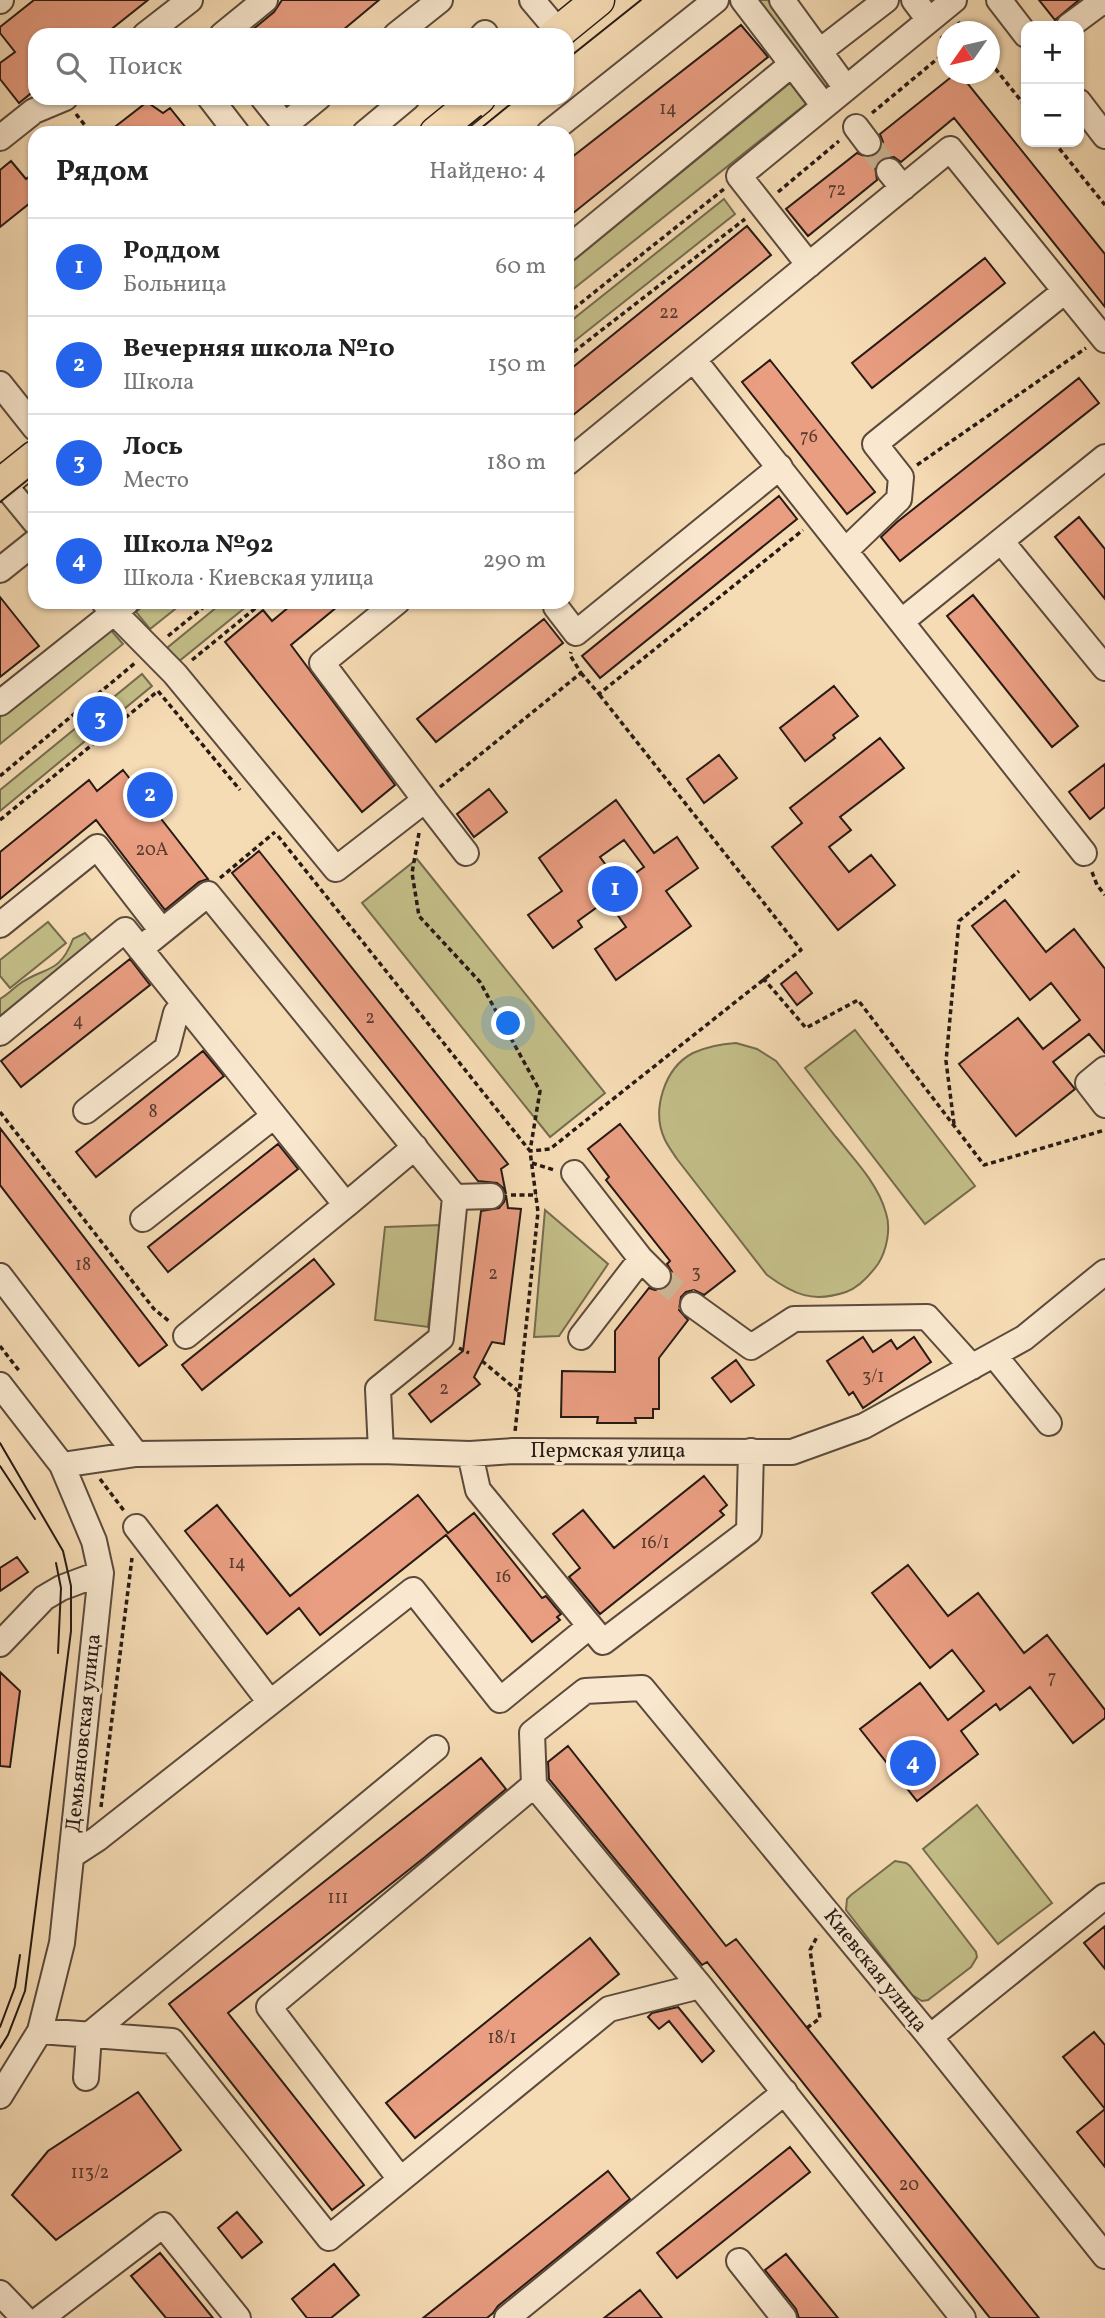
<!DOCTYPE html>
<html lang="ru">
<meta charset="utf-8">
<style>
body{margin:0;font-family:Vollkorn,serif;background:#f2f2f2;color:#222}
.controls{position:absolute;right:21px;top:21px;display:grid;overflow:hidden;border-radius:14px;box-shadow:0 2px 5px #0004}
.controls button{width:63px;height:63px;display:grid;place-items:center;padding:0;border:0;border-bottom:2px solid #e0e0e0;background:#fff;color:#222;font:35px sans-serif}
.compass{position:absolute;left:937px;top:21px;width:63px;height:63px;border-radius:50%;background:#fff;box-shadow:0 2px 5px #0004;rotate:236deg}
.you{position:absolute;left:509px;top:1024px;width:24px;height:24px;margin:-18px;border:5px solid #fff;border-radius:50%;background:#1a73e8;box-shadow:0 0 0 10px #1a73e833}
.badge{display:grid;place-items:center;width:46px;height:46px;border-radius:50%;background:#2563eb;color:#fff;font-size:23px;font-weight:700}
.pin{position:absolute;translate:-50% -50%;border:4px solid #fff;box-shadow:0 2px 7px #0006}
.list{margin:0;padding:0;list-style:none}
h2{display:flex;justify-content:space-between;align-items:center;height:91px;margin:0;padding:0 28px;font-size:30px}
h2 small{font-size:23px;font-weight:400;color:#767676}
.list li{display:grid;grid-template-columns:46px 1fr auto;gap:21px;align-items:center;box-sizing:border-box;height:98px;padding:0 28px;border-top:2px solid #e0e0e0}
.list b{display:block;font-size:26px;white-space:nowrap}
.list p{margin:0;font-size:23px;white-space:nowrap;color:#767676}
.list em{font-size:23px;font-style:normal;color:#767676}
.icon{flex:none;width:38px;height:38px;fill:none;stroke:currentColor;stroke-width:2;stroke-linecap:round;stroke-linejoin:round}
.map{position:relative;flex:none;width:1105px;height:2318px;overflow:hidden}
.search{position:absolute;background:#fff;box-shadow:0 2px 5px #0004;left:28px;top:28px;width:546px;height:77px;display:flex;align-items:center;gap:18px;box-sizing:border-box;padding:0 24px;border-radius:21px;color:#767676;font-size:26px}
.panel{position:absolute;background:#fff;box-shadow:0 2px 5px #0004;left:28px;top:126px;width:546px;height:483px;border-radius:21px}
.map>svg:first-child{display:block}
.green{fill:#c3be88;stroke:#756c4e;stroke-width:2}
.building{fill:#e99d81;stroke:#271a14;stroke-width:2;fill-rule:evenodd}
.lines{fill:none;stroke-linecap:round;stroke-linejoin:round}
.minor-tunnel{stroke:#cdb595;stroke-width:24;stroke-dasharray:24 12;stroke-linecap:butt}
.minor-casing{stroke:#5b4a3c;stroke-width:28}
.major-casing{stroke:#271a14;stroke-width:35}
.path{stroke:#271a14;stroke-width:3.5;stroke-dasharray:5 3.5;stroke-linecap:butt}
.minor{stroke:#f9e8cf;stroke-width:24}
.major{stroke:#f6dcb5;stroke-width:32}
.tram{stroke:#271a14;stroke-width:2}
.labels{text-anchor:middle;dominant-baseline:central;stroke-width:6;stroke-linejoin:round;paint-order:stroke}
.number-label{font-size:18px;fill:#583b2f}
.street-label{font-size:21px;fill:#271a14;stroke:#f9e8cf}
</style>
<div class="map">
<svg width="1105" height="2318" viewBox="0 0 1105 2318">
<rect width="100%" height="100%" fill="#f6dcb5"/>
<filter id="stains"><feTurbulence type="fractalNoise" baseFrequency=".00286" numOctaves="4"/><feColorMatrix values="0 0 0 0 .2 0 0 0 0 .09 0 0 0 0 .02 0 0 0 .5 -.17"/></filter>
<radialGradient id="worn" r=".72"><stop offset=".6" stop-color="#630" stop-opacity="0"/><stop offset="1" stop-color="#630" stop-opacity=".3"/></radialGradient>
<path class="green" d="M752,0H768L828,78L825,95Z
M790,83L806,104L567,294V266Z
M724,199L735,214L567,347V324Z
M148,602H184L150,629L136,612Z
M223,602H252L178,662L167,648Z
M109,628L123,644L0,744V717Z
M142,674L152,686L0,811V790Z
M417,859L605,1093L550,1137L362,903Z
M48,922L66,943L10,988L0,976V960Z
M85,933L92,941L91,949L0,1026V999C7,995 12,990 18,985C43,966 59,976 73,939Z
M855,1030L975,1186L925,1224L805,1068Z
M736,1043L757,1049L776,1061C796,1086 816,1112 836,1137C855,1160 878,1184 886,1213C891,1228 887,1250 878,1264C870,1275 860,1287 846,1292C813,1303 794,1295 767,1275L677,1159C673,1153 668,1146 665,1140C651,1111 664,1068 693,1053C708,1046 720,1044 736,1043Z
M545,1210L608,1264L559,1336L534,1337Z
M441,1225L428,1327L375,1320L385,1227Z
M977,1805L1052,1903L998,1944L923,1849Z
M895,1861L906,1863L910,1866L976,1952L977,1957L971,1967L928,2000L922,2001L912,1995L846,1910L847,1899L851,1895Z"/>
<path class="building" d="M34,0H148L104,35H35V90L19,103L0,79V63L15,52L0,33V27Z
M282,0H379L337,35H246L274,12Z
M1039,0H1079L1055,20Z
M741,25L768,57L567,218V161Z
M955,74H960L1105,254V307L954,118L901,162L894,157L880,159L875,166L877,180L808,236L786,209L857,153L869,158L877,154L883,142L880,134Z
M147,102L163,113L170,108L190,133H107Z
M11,161L26,179L35,172V199L0,227V170Z
M747,226L771,255L567,420V372Z
M985,258L1005,283L872,388L852,363Z
M770,360L875,492L847,514L742,382Z
M1079,378L1099,403L900,561L881,537L897,522Z
M779,496L797,519L600,678L582,656Z
M1079,517L1105,549V599L1055,537Z
M973,595L1078,726L1052,747L947,616Z
M0,597L39,646L0,677Z
M295,602H343L291,645L395,785L362,812L225,642L263,610L272,621Z
M544,619L563,643L436,742L417,719Z
M834,686L858,716L833,735L835,738L805,761L780,728Z
M880,738L904,768L840,817L851,830L829,847L849,872L871,855L895,885L838,930L772,847L802,823L790,808Z
M719,755L737,778L704,803L687,779Z
M1105,764V807L1090,819L1069,792Z
M123,770L208,879L199,882L165,910L96,820L0,899V852L89,780L97,791Z
M489,789L507,812L474,837L457,814Z
M616,800L654,853L677,837L698,868L666,891L691,926L616,980L595,949L626,927L607,900L578,921L582,927L553,948L528,915L562,891L539,858ZM624,840L644,867L620,884L600,857Z
M259,851L508,1164L501,1169L506,1194L503,1188L497,1183L478,1181L232,873Z
M1005,900L1046,952L1074,929L1105,969V1053L1089,1034L1053,1062L1075,1089L1016,1136L959,1064L1018,1018L1043,1049L1080,1020L1051,983L1030,1000L972,926Z
M130,959L150,985L21,1087L1,1061Z
M796,972L812,993L797,1005L781,984Z
M203,1051L224,1076L96,1177L76,1152Z
M620,1124L735,1271L704,1295L694,1290L686,1292L681,1297L679,1310L688,1320L659,1358V1409H653V1418H635L636,1423H597L598,1417H561L562,1371L615,1372V1331L649,1288L655,1290H662L669,1286L672,1279V1272L667,1264L670,1261L606,1180L609,1177L588,1149Z
M0,1128L167,1345L139,1366L0,1185Z
M278,1144L298,1169L168,1272L148,1247Z
M506,1195L508,1208L521,1209L504,1344L492,1342L474,1377L480,1384L431,1422L409,1394L463,1351L481,1211L499,1208L504,1202Z
M314,1259L334,1284L202,1390L182,1365Z
M863,1337L873,1352L891,1340L897,1349L914,1337L931,1362L863,1408L853,1392L849,1395L827,1361Z
M736,1360L754,1385L731,1402L712,1378Z
M704,1476L727,1505L720,1511L724,1515L600,1614L569,1577L580,1568L553,1534L583,1510L614,1548Z
M418,1495L448,1533L474,1513L542,1598L546,1596L561,1614L557,1617L560,1620L532,1642L446,1535L320,1635L299,1608L267,1634L185,1531L217,1505L290,1596Z
M17,1557L28,1572L0,1591V1568Z
M908,1565L948,1616L978,1593L1024,1653L1047,1635L1105,1710V1718L1073,1743L1030,1687L1000,1710L996,1704L961,1731L978,1754L917,1801L860,1729L920,1683L948,1720L984,1691L952,1650L930,1668L872,1593Z
M0,1672L20,1691L10,1767L0,1766Z
M568,1746L726,1946L736,1939L1039,2318H990L707,1962L702,1965L549,1779L548,1762Z
M481,1758L506,1789L425,1857L228,2013L364,2185L332,2210L169,2004Z
M1105,1926V1969L1084,1943Z
M590,1938L619,1974L415,2138L386,2103Z
M678,2007L714,2051L702,2062L669,2021L659,2029L648,2017L652,2013Z
M1094,2032L1105,2045V2109L1063,2057Z
M138,2092L181,2150L56,2240L12,2195L48,2151Z
M1105,2109V2167L1077,2132Z
M790,2147L810,2172L677,2278L657,2253Z
M608,2171L630,2199L498,2306L493,2313L487,2318H423Z
M237,2212L262,2242L242,2258L218,2228Z
M160,2253L213,2318H166L131,2276Z
M786,2254L838,2318H799L796,2309L765,2270Z
M334,2264L359,2295L331,2318H307L292,2299Z
M640,2290L662,2318H604Z"/>
<g class="lines">
<path class="minor-tunnel" d="M868,143L889,171
M658,1276L693,1305"/>
<g class="minor-casing">
<path id="minor" d="M532,0L559,32
M743,0L824,106
M782,0L846,88
M914,0L929,20
M999,0L1026,35
M0,1L1,0
M1069,26L1100,3H1105
M145,35L190,0
M222,35L265,0
M396,35L440,0
M483,35L485,33
M820,51L886,0
M210,98L237,133
M263,98L291,133
M1079,102L1105,136
M285,125L318,98
M856,127L868,143
M365,133L407,98
M549,133L716,0
M0,138L34,111L65,98
M889,171L903,188
M567,249L792,64
M809,265L739,176L954,0
M694,360L1084,853
M0,384L35,428
M567,463L950,149L1105,340
M3,483L35,522
M1001,541L1105,668
M846,550L899,499L901,477L875,444L1065,291
M0,570L35,542
M104,602L175,674L336,869L425,800L466,853
M397,602L322,663L425,800
M556,607L576,633L780,467
M902,621L1105,457
M0,703L127,602
M0,925L97,847L162,931
M140,949L208,894L455,1197L441,1338L378,1389L381,1451
M0,1033L125,930L346,1205L415,1147
M1105,1069L1088,1083L1105,1105
M86,1111L167,1048L176,1013L184,1004
M574,1173L641,1259L581,1337
M455,1197L491,1196
M143,1219L274,1116
M641,1259L658,1276
M0,1276L136,1454
M693,1305L751,1347L794,1319L927,1317L972,1367
M186,1336L346,1205
M994,1355L1049,1423
M0,1385L62,1465L94,1541L101,1573L62,1943L40,2031L0,2096
M470,1454L478,1490L603,1642L749,1531L751,1451
M62,1465L136,1454L381,1451L470,1454L513,1451L792,1452L864,1426L1024,1338L1105,1272
M136,1527L269,1701
M0,1644L44,1598L61,1588L101,1573
M71,1856L97,1839L413,1590L500,1700L590,1626
M40,2031L172,2041L329,2238L609,2009L700,1986
M930,2037L1105,1896
M86,2078L89,2035L436,1748
M400,2179L269,2007L534,1785
M739,2261L784,2318
M0,2293L24,2318
M41,2318L163,2225L238,2318
M507,2318L785,2092
M963,2318L700,1986L534,1785L532,1733L585,1691L642,1688L930,2037L1105,2256"/>
</g>
<g class="major-casing">
<path id="major" d="M555,35L598,0
M436,133L479,98
M0,485L35,457"/>
</g>
<path class="path" d="M958,22L965,32
M941,36L948,44
M990,62L1026,107
M872,113L948,50
M76,114L91,133
M1054,142L1105,205
M778,192L839,141
M567,314L724,189
M567,357L745,219
M917,465L1086,348
M168,636L210,602
M192,660L263,602
M581,673L599,694L803,530
M158,691L240,790
M0,776L135,663
M440,787L581,673L570,655L571,652
M0,820L158,691
M419,833L412,873L419,916L480,982L540,1091L530,1151L550,1149L801,950L599,694
M278,836L530,1151L538,1212L515,1432
M1092,872L1097,885L1105,895
M220,878L275,832
M763,978L806,1028L858,1000L984,1165L1105,1130
M0,1112L154,1309L170,1322
M954,1124L946,1061L959,921L1019,871
M532,1163L554,1170
M511,1195H537
M0,1346L20,1372
M459,1348L469,1353
M482,1361L518,1391
M100,1479L125,1512
M101,1807L132,1558
M807,2028L820,2018L810,1950L818,1935"/>
<use href="#minor" class="minor"/>
<use href="#major" class="major"/>
<path class="tram" d="M567,59L641,0
M460,133L481,116
M475,133L518,98
M0,502L35,474
M0,1443L63,1551L71,1586V1631L25,1991L8,2035L0,2048
M0,1466L35,1519
M56,1563L61,1588L58,1653
M0,2027L15,1987L20,1955"/>
</g>
<g class="labels">
<g class="number-label">
<text x="668" y="109">14</text>
<text x="837" y="190">72</text>
<text x="669" y="313">22</text>
<text x="809" y="437">76</text>
<text x="152" y="850">20А</text>
<text x="370" y="1018">2</text>
<text x="78" y="1021">4</text>
<text x="153" y="1112">8</text>
<text x="83" y="1265">18</text>
<text x="696" y="1273">3</text>
<text x="493" y="1274">2</text>
<text x="873" y="1377">3/1</text>
<text x="444" y="1389">2</text>
<text x="655" y="1543">16/1</text>
<text x="237" y="1563">14</text>
<text x="503" y="1577">16</text>
<text x="1052" y="1678">7</text>
<text x="338" y="1898">111</text>
<text x="502" y="2038">18/1</text>
<text x="90" y="2173">113/2</text>
<text x="909" y="2185">20</text>
</g>
<g class="street-label">
<text x="608" y="1451">Пермская улица</text>
<text transform="translate(84 1733) rotate(-84)">Демьяновская улица</text>
<text transform="translate(875 1971) rotate(51)">Киевская улица</text>
</g>
</g>
<rect width="100%" height="100%" filter="url(#stains)"/>
<rect width="100%" height="100%" fill="url(#worn)"/>
</svg>
<div class="controls">
<button>+</button>
<button>−</button>
</div>
<svg class="compass" viewBox="-18 -18 36 36"><path d="M0-13l5 13h-10z" fill="#e53935"/><path d="M0 13l5-13h-10z" fill="#767676"/></svg>
<div class="you"></div>
<div class="pin badge" style="left:615px;top:889px">1</div>
<div class="pin badge" style="left:150px;top:795px">2</div>
<div class="pin badge" style="left:100px;top:719px">3</div>
<div class="pin badge" style="left:913px;top:1763px">4</div>
<div class="search"><svg class="icon" aria-label="search" viewBox="0 0 24 24"><circle cx="10" cy="10" r="6"/><path d="M15 15l6 6"/></svg>Поиск</div>
<section class="panel">
<h2>Рядом<small>Найдено: 4</small></h2>
<ul class="list">
<li><span class="badge">1</span><div><b>Роддом</b><p>Больница</p></div><em>60 m</em></li>
<li><span class="badge">2</span><div><b>Вечерняя школа №10</b><p>Школа</p></div><em>150 m</em></li>
<li><span class="badge">3</span><div><b>Лось</b><p>Место</p></div><em>180 m</em></li>
<li><span class="badge">4</span><div><b>Школа №92</b><p>Школа · Киевская улица</p></div><em>290 m</em></li>
</ul>
</section>
</div>
